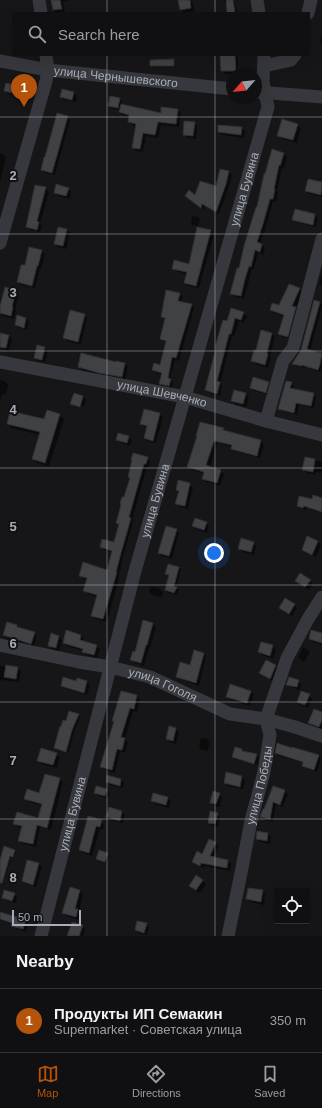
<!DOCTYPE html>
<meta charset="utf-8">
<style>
body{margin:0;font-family:Helvetica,sans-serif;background:#1e1e20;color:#f1f3f6}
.controls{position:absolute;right:12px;bottom:12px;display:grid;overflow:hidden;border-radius:0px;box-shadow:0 4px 16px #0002}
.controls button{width:36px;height:36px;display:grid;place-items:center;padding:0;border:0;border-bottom:1px solid #303032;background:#101012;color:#f1f3f6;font:20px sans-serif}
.compass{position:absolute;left:226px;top:68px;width:36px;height:36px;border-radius:50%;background:#101012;box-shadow:0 4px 16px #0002;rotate:242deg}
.scale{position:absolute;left:12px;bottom:10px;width:69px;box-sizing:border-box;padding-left:4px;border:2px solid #a8adb8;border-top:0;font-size:11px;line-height:14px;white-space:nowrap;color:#a8adb8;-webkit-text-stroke:3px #111113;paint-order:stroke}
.you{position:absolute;left:214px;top:553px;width:14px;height:14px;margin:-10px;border:3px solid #fff;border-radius:50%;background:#1a73e8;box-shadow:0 0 0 6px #1a73e833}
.badge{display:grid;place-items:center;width:26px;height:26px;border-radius:50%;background:#b45309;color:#fff;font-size:13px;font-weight:700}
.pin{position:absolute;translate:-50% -33px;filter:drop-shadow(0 1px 2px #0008)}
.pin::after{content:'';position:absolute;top:21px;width:14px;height:12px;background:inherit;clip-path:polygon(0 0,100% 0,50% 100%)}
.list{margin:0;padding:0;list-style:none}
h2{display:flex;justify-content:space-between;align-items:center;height:52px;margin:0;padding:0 16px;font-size:17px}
h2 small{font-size:13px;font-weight:400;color:#9c9d9f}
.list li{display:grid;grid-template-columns:26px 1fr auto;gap:12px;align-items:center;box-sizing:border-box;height:64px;padding:0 16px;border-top:1px solid #303032}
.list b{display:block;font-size:15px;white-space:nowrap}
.list p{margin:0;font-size:13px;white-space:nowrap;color:#9c9d9f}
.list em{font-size:13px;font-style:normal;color:#9c9d9f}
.icon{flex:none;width:22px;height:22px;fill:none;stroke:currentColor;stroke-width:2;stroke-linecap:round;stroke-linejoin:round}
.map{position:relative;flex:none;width:322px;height:936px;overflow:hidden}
.search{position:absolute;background:#101012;box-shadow:0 4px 16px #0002;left:12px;right:12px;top:12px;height:44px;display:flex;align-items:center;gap:10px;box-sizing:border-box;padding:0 14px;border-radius:0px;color:#9c9d9f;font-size:15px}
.sheet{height:116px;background:#101012}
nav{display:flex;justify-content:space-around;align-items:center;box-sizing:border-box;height:56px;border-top:1px solid #303032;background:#101012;font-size:11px;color:#9c9d9f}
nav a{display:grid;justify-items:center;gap:2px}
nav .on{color:#b45309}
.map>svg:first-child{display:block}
.shadow{fill:#0007}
.building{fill:#404145;stroke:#303034}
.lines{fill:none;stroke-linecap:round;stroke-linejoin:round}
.minor{stroke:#37383d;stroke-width:13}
.grid{fill:none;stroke:#a8adb8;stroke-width:1;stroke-opacity:0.55}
.labels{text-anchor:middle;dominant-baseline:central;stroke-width:4;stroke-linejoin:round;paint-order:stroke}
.street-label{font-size:12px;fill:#a8adb8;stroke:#111113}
.grid-label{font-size:13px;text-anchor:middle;font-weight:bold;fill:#a8adb8;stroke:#111113;stroke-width:4;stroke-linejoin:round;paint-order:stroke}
</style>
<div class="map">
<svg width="322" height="936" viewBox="0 0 322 936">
<rect width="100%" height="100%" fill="#161618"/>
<path class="shadow" d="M52,0H71L63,2L65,13H54Z
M185,0H190L193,3L194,11L184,13L181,10Z
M223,0H234L237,13H228V6L224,2Z
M12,24H13V55Z
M322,33V44L320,42Z
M13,55H21V56H14Z
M80,55H98L81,56Z
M221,55H238V74H225L222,71Z
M174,60L175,61V67H152L151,65Z
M18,87L21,90L20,97L9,94L5,91Z
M74,93L77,96L76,102L64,100L61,97Z
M119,99L122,102V105L161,115L177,110L181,113L179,127L161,125L158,138L146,136L143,152L136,151L133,148L137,126L132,125L129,122L130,117L123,115L120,112V110L113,109L109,106Z
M67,117L70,120L55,175L45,173L42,170Z
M194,123L197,126L196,139L187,138L184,134Z
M297,125L301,128L297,143L282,139L278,136Z
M241,128L245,131L244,138L222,135L219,132Z
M0,153L2,154L6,157L0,182Z
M284,154L287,157L284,168H282L277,192L278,193L276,202L273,201L266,227L260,244L265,248L263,255L258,253L254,269H252L244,299L235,297L231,293L240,270L257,208Z
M221,170L229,172L232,175L229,187L219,214L205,206L204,210L189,199L217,187Z
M309,180L322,183V197L309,194L306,191Z
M45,188L49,192L40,224L42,226L40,232L30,230L27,226Z
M68,188L71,192L70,199L58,196L55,192Z
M296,210L315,215L318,218L316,227L297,222L293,219Z
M192,216L198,217L200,219L198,226L192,225L191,224Z
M67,230L70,233L66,249L58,247L55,243Z
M211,231L214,234L199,288L188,286L185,283L187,274L176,271L173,268L190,265Z
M41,251L45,254L41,269L40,268L35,288L21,285L18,282L26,267Z
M322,274V286L319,284Z
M299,289L302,292L296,308L298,311L291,340L283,337L280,334L284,317L274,313L271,310L280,307Z
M15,291L19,294L15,310L16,311L14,319L2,316L0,313V309Z
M167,291L180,294L183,297L181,303L191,305L194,308L179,361L175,360L170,379L173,382L172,388L163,386L160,384L162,374L156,373L153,370L161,366L166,342H164L161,339L165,320L162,317Z
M315,301L320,303L322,305V307L310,351L322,354V367L320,372L305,366V368L296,366L294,363L302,350Z
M243,313L247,316L244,323L239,321L234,337L232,336L220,384L222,386L220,396L210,393L206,390L227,322Z
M84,315L87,318L81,345L67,341L64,338Z
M26,318L29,322L27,330L19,328L16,325Z
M0,334L9,336L12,339L9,351L0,348Z
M272,334L275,337L270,357L271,358L268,368L255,364L252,361L257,351Z
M45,348L48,351L45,362L39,361L35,357Z
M116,364H125L128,367L125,380L103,376L82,370L79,367Z
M0,380L6,382L8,385L6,395L2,394L0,402Z
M268,383L272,386L269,395L254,391L251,388Z
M291,383L294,386L293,389L313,394L316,397L314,408L299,405L297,415L282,411L279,408Z
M246,394L249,397L246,407L235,404L232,400Z
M83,396L86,400L84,407L74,404V406L83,409L75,407L72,404Z
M145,410L160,414L163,417L156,443L148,441L145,437L147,428L144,427L141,424Z
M47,411L60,415L64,419L49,467L37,463L33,459L40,435L12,428L8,424L45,420Z
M223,429L226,432L261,441L264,445L260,458L235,451L232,448V447L217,443L210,468L220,471L224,474L220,486L206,482L203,479L205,474L192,470L188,466Z
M129,437L132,440L130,446L121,443L117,440Z
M147,458L150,461L149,467L147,466L132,520L133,522L123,556L117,586L107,622L95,619L92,616L97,597L88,594L84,591L88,580L83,579L80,575L108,571L113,553L104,550L101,547L114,544L119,525L117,522L125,499Z
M305,458L322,462V473L316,472V475L306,473L303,469Z
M189,484L193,488L188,509L180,507L177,504L179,492L177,490Z
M322,499V513L307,508L306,510L301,508L298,506L312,500Z
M206,523L209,526L207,533L197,529L193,526Z
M176,530L179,533L172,559L162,556L159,553Z
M308,538L318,542L321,545L316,557L306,553L303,550Z
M253,543L256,546L254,555L242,552L239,548Z
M168,565L179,568L181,570L176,588L179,590L177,595L168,593L166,590L170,576L166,573Z
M310,580L313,584L309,590L300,584Z
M151,586L160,589L163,592L161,598L153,595L149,592Z
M294,605L297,608L292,616L284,611L280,608Z
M152,624L156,627L150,648H149L144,666L135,663L132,660Z
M17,626L20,629L34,633L37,636L34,646L7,638L4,634Z
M322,634V645L313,642L310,639Z
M81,635L84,639L83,642L97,646L100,649L97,658L87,655L84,652V651L67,646L64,643Z
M59,637L62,640L59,651L52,649L49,646Z
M272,646L276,649L273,659L262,655L259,652Z
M303,647L310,652L304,662L298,657Z
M203,654L206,656L199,686L180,679L177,676Z
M0,666L17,668L21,671L19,682L0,680Z
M276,666L279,669L273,681L264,676L261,673Z
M77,679L87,682L90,685L87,695L64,688L62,686L77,682Z
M298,681L301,684L300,690L291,687L287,684Z
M250,691L254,695L250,706L231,700L227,696Z
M121,692L137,696L140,700L137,712L133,711L125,739L128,742L125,753L120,751L115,773L104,770L101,767L115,722L113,721Z
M309,695L312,699L308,708L301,705L298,701Z
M322,713V729L313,726L309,722Z
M78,715L80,717L74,733L68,753L57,750L55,748L67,722Z
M170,727L176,729L179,732L176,744L170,742L167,739Z
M201,738L207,739L210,742L208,751L202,750L199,747Z
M242,750L244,752L256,755L259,757L257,765L235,759L233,757Z
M276,753L319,756L321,759L317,772L306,768L303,765L304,763L279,756Z
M56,754L60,757L57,768L41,764L38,760Z
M242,777L245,780L243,789L228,786L225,782Z
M59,779L63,782L51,830L40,827L36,847L23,844L19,841L22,828L18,827L14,824L39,819L42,806L29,802L26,799L40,794Z
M121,780L124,783L123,788L110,785L107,782Z
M97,787L107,790L110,793L108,799L99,796L96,793Z
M273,787L284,791L288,794L283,807L276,805L273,822L265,820L261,817Z
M153,794L168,798L171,801L169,808L155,804L152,801Z
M219,794L222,797L220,807L214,806L211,802Z
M122,811L125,815L123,823L110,820L107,817Z
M217,814L220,817L218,827L212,826L209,822Z
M89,817L101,821L104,825L103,830L100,829L92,856L83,853L80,850Z
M258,832L268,834L271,837L270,844L260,842L257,838Z
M209,840L216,843L219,846L213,858L228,861L231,864L230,871L205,866L204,868L196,865L193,862L202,855Z
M14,851L16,852L14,857H11L5,877L0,875V862Z
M108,854L109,855L107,863L97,859Z
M39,864L42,867L36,887L27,884L23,881Z
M202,880L206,884L200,893L194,889Z
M70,888L80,890L83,894L79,912L81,913L79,920L67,916L63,913Z
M262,891L265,894L264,905L250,902L247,899Z
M14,894L17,897L16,903L7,901L3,897Z
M0,913L26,920L28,923L26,932L15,928L12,926V924L0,920Z
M146,924L149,928L147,935L139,933L136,930Z
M82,926L85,929L83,936L74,933Z"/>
<path class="building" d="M51,0H60L62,9L53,10Z
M178,0H190L191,8L180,10Z
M226,0H233L235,13H227Z
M220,55H235L236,71H221Z
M174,59V66H150V60Z
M6,83L19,86L17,94L4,91Z
M62,89L74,92L72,100L60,97Z
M110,96L120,98L118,108L108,106Z
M121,104L161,113V107L178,109L176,124L158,122L155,135L143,133L140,149L132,148L136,124L128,122L129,115L119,112Z
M57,113L68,116L52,173L41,170L44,157H45Z
M282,119L298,124L293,140L277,136Z
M184,121L195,122L193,136L183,135Z
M218,125L242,127L241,135L218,132Z
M272,149L284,153L280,166L279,165L274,189H275L273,199H270L263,224L257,242L262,244L260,252L255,250L251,267L249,266L245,279L241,296L230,294L237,268H239L244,246L256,207H257L264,174H265Z
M220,169L229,171L226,184L216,212L202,204L201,208L185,196L189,190L195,195L200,181L216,186Z
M308,179L322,182L321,195L305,191Z
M56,184L69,188L66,196L54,193Z
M35,185L46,187L37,221L39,222L37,230L26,227Z
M295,209L315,214L313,225L292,220Z
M58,227L67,229L63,246L54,244Z
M197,227L211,230L196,286L184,283L187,272L172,269L174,260L189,264Z
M29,247L42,250L38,266H37L32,286L17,282L21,265H25Z
M289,284L300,288L292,306L296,307L288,337L278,334L284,315L270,310L272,303L279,305Z
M5,287L16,290L12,307H13L11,316L0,313V306Z
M166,290L180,293L178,301L192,304L176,358L172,357L168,378L171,379L169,386L159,384L162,373L152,370L154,363L160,365L166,341L160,339L165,318L161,317Z
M314,300L320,302L307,349L322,353L320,364L318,370L302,365V366L292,364L301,350Z
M231,308L244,312L241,320L235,318L231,334H229L217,381L220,382L217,394L205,390L216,348H215L217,340L223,320L227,321Z
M70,310L85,314L78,342L63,338Z
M17,315L26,318L24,328L15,325Z
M261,330L272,333L267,353L268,354L265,365L251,361L254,350H256Z
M0,333L9,335L6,348L0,347Z
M37,345L45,347L42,360L34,358Z
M81,353L116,362V361L125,363L122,377L99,373L78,367Z
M253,377L269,382L266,393L250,388Z
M286,381L292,382L290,388L314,393L311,406L296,403L294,413L278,409Z
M234,390L246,393L243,404L231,401Z
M74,393L83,396L80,407L70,404Z
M144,409L160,413L153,441L144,438L147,426L140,424Z
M47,410L60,414L45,463L32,459L40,432L7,424L10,411L44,419Z
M200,422L224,428L223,430L261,440L257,456L231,449L232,445L214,441L206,465L221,470L217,483L202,479L204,472L187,467L197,436H196Z
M118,433L129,436L127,443L116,440Z
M133,453L148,457L146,464H144L129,517L131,518L121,553L116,572H117L103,619L91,616L97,595L83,591L87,578L79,576L83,562L107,570L112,551L100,547L102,539L114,542L119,524L116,523L121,505L120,504L122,497H124L130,478L128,477L132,460H131Z
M305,457L315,459L313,472L302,470Z
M178,480L190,483L185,506L175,504L179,491L176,490Z
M313,495L322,498V512L304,506L303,508L297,506L299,496L312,499Z
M195,518L207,522L204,530L192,526Z
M166,526L177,529L169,556L158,553Z
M307,536L318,541L312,555L302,550Z
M241,538L254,542L251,552L238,549Z
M168,564L179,567L174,586L177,587L174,593L165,590L169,575L165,574Z
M300,573L311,580L305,587L295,581Z
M285,598L295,604L289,614L279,608Z
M143,620L153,623L147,645H146L141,663L130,660L133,651L135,652Z
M7,622L17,625V627L35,632L31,644L3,635Z
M66,630L81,635L80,640L97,645L94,655L82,652L83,649L63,643Z
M311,630L322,633V643L309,639Z
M51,633L59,636L56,648L48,646Z
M261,642L273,645L270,656L258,652Z
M194,650L204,653L196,683L176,677L180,662L190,665Z
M266,660L276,665L270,679L259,673Z
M6,665L18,667L16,679L4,677Z
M63,677L76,681L77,678L87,681L84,693L61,686Z
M289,677L299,680L297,687L286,685Z
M230,684L251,691L247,703L226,697Z
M121,691L137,695L134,709L130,708L121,737L125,738L122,750L117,749L112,770L100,767L114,721H112Z
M301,691L310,694L305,705L297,702Z
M314,709L322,712V720L319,727L308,723Z
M69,711L79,714L72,730L66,752L54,748L60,726L61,727L63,720L66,721Z
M169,726L176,728L173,741L166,739Z
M277,743L292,748V747L319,755L314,770L302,766L303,762L275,753Z
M235,747L242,749V751L257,754L254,764L232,757Z
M41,748L57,753L53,765L37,761Z
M226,772L242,776L240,787L224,783Z
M45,774L60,778L47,828L37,825L33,844L18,841L22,826L13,824L17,812L38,818L42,804L24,799L27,789L39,793Z
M107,775L121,779L120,786L106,782Z
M96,786L107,789L105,796L94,793Z
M273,786L285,790L280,805L273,802L270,819L260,817L263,809H264Z
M213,791L220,793L216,804L210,803Z
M153,793L168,797L166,805L151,801Z
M109,807L122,811L120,821L106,817Z
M210,811L218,813L215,824L208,823Z
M88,816L102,820L100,827L96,826L89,853L79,850Z
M257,831L268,833L267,841L256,839Z
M209,839L216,842L210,856L228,860L227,868L201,863L200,866L192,862L197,851L202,854Z
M4,846L15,850L13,857L10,856L2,883H0V860Z
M99,850L108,853L105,862L96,859Z
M27,860L39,863L33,885L22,881Z
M196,875L203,880L196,890L189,886Z
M70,887L80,890L75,909H78L76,917L62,913Z
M248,888L263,890L261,902L246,899Z
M4,890L15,893L12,901L2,898Z
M0,912L26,920L23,929L11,926L12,923L0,919Z
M137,921L147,923L144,933L135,930Z
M72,922L83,925L79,936H67Z"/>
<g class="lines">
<g class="minor">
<path d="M39,0L41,13"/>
<path d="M257,0L259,13"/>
<path d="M308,13L311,0"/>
<path id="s1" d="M0,61L48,70L232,89"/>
<path d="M264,66L291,60L295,55"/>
<path d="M258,92L322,97"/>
<path d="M0,243L46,81L48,70L46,55"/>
<path id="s2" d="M0,362L185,397L266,421L322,435"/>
<path d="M266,421L283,361L293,348L322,239"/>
<path id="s3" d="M0,645L79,662L110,667L150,677L230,714L266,719L295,727L322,736"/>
<path id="s4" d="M41,936L135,571L268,107L263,82L264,55"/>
<path id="s5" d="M228,936L241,873L251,821L264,772L270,735L266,719L287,658L308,619L322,597"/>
</g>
</g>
<path class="grid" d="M107,0V13M215,0V13M107,55V936M215,55V936M0,117H322M0,234H322M0,351H322M0,468H322M0,585H322M0,702H322M0,819H322"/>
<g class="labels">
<g class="street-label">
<text stroke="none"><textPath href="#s1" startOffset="117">улица Чернышевского</textPath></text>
<text stroke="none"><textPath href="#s4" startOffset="774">улица Бувина</textPath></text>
<text stroke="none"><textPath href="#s2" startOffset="165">улица Шевченко</textPath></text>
<text stroke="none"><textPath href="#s4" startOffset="450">улица Бувина</textPath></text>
<text stroke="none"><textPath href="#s3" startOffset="168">улица Гоголя</textPath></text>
<text stroke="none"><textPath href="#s5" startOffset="154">улица Победы</textPath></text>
<text stroke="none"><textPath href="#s4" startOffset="126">улица Бувина</textPath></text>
</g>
</g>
<g class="grid-label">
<text x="13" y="180">2</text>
<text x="13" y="297">3</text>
<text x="13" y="414">4</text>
<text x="13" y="531">5</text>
<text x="13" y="648">6</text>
<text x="13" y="765">7</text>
<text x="13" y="882">8</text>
</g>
</svg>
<div class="controls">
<button><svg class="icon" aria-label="locate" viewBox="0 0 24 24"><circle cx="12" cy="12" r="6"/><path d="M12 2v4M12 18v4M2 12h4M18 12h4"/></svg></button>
</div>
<svg class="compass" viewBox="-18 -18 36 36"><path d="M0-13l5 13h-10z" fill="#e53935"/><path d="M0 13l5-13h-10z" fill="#9c9d9f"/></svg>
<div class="scale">50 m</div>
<div class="you"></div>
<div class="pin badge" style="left:24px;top:107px">1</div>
<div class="search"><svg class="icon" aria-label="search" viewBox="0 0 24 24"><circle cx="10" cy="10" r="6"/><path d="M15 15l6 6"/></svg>Search here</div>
</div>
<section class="sheet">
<h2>Nearby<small></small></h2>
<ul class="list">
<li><span class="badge">1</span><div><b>Продукты ИП Семакин</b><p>Supermarket · Советская улица</p></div><em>350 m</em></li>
</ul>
</section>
<nav>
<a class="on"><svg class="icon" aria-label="map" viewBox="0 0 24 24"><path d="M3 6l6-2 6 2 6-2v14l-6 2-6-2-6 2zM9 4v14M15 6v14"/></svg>Map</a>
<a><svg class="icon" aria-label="directions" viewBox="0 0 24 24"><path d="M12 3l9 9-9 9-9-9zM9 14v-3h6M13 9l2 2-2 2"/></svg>Directions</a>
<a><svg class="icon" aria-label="saved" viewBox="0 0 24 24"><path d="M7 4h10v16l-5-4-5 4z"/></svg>Saved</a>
</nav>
